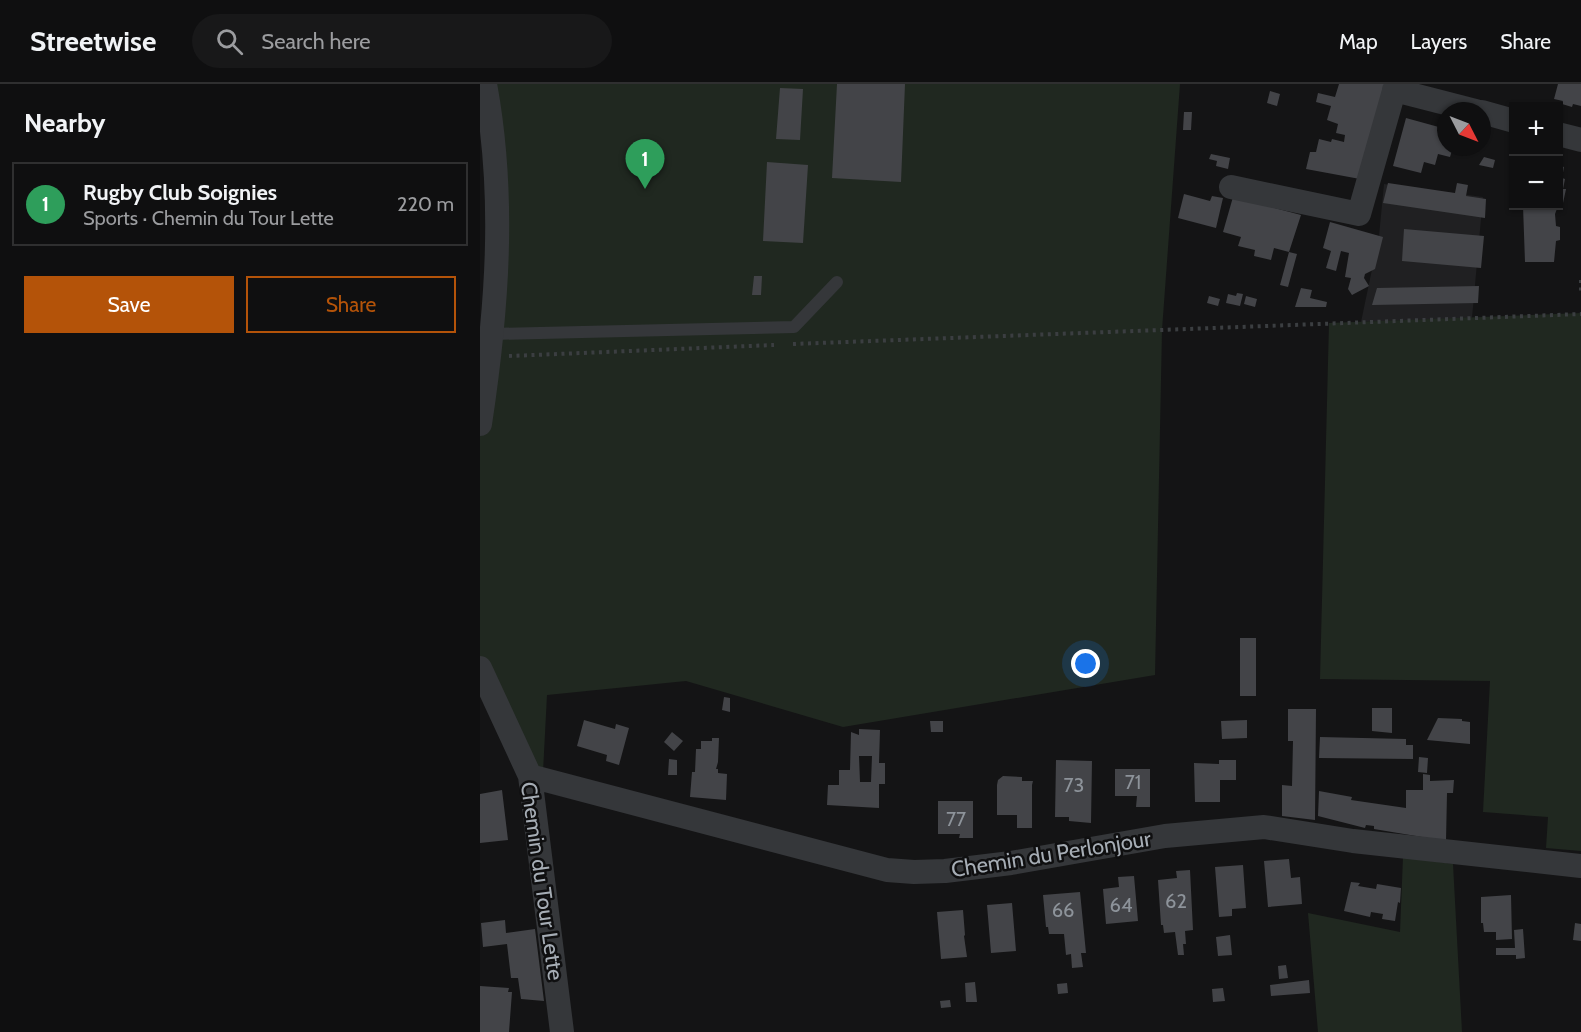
<!DOCTYPE html>
<meta charset="utf-8">
<style>
body{margin:0;font-family:Cabin,sans-serif;background:#181819;color:#f1f3f6}
.controls{position:absolute;right:18px;top:18px;display:grid;overflow:hidden;border-radius:0px;box-shadow:0 2px 4px #0004}
.controls button{width:54px;height:54px;display:grid;place-items:center;padding:0;border:0;border-bottom:2px solid #2f2f30;background:#0f0f10;color:#f1f3f6;font:30px sans-serif}
.compass{position:absolute;left:957px;top:18px;width:54px;height:54px;border-radius:50%;background:#0f0f10;box-shadow:0 2px 4px #0004;rotate:132deg}
.you{position:absolute;left:606px;top:580px;width:21px;height:21px;margin:-15px;border:4px solid #fff;border-radius:50%;background:#1a73e8;box-shadow:0 0 0 9px #1a73e833}
.badge{display:grid;place-items:center;width:39px;height:39px;border-radius:50%;background:#b45309;color:#fff;font-size:20px;font-weight:700}
.pin{position:absolute;translate:-50% -50px;filter:drop-shadow(0 2px 3px #0008)}
.pin::after{content:'';position:absolute;top:32px;width:21px;height:18px;background:inherit;clip-path:polygon(0 0,100% 0,50% 100%)}
.list{margin:0;padding:0;list-style:none}
h2{display:flex;justify-content:space-between;align-items:center;height:78px;margin:0;padding:0 24px;font-size:26px}
h2 small{font-size:20px;font-weight:400;color:#9b9c9f}
.list li{display:grid;grid-template-columns:39px 1fr auto;gap:18px;align-items:center;box-sizing:border-box;height:84px;margin:0 12px 12px;padding:0 12px;border:2px solid #2f2f30;border-radius:0px}
.list b{display:block;font-size:22px;white-space:nowrap}
.list p{margin:0;font-size:20px;white-space:nowrap;color:#9b9c9f}
.list em{font-size:20px;font-style:normal;color:#9b9c9f}
.actions{display:flex;gap:12px;padding:18px 24px}
.actions a{flex:1;padding:14px 0;border:2px solid #b45309;border-radius:0px;text-align:center;font-size:21px;color:#b45309}
.actions .main{background:#b45309;color:#fff}
.icon{flex:none;width:33px;height:33px;fill:none;stroke:currentColor;stroke-width:2;stroke-linecap:round;stroke-linejoin:round}
.map{position:relative;flex:none;width:1101px;height:948px;overflow:hidden}
header{display:flex;align-items:center;gap:36px;box-sizing:border-box;height:84px;padding:0 30px;background:#0f0f10;border-bottom:2px solid #2f2f30}
header strong{font-size:28px}
nav{display:flex;gap:33px;margin-inline-start:auto;font-size:21px}
.search{width:420px;height:54px;background:#181819;display:flex;align-items:center;gap:15px;box-sizing:border-box;padding:0 21px;border-radius:33px;color:#9b9c9f;font-size:22px}
main{display:flex}
aside{flex:1;background:#0f0f10}
.map>svg:first-child{display:block}
.built{fill:#202022}
.green{fill:#202820}
.building{fill:#434448;fill-rule:evenodd}
.lines{fill:none;stroke-linecap:round;stroke-linejoin:round}
.path{stroke:#3b3e41;stroke-width:4;stroke-dasharray:3 4.5;stroke-linecap:butt}
.lane{stroke:#35373a;stroke-width:12}
.street{stroke:#35373a;stroke-width:24}
.labels{text-anchor:middle;dominant-baseline:central;stroke-width:5;stroke-linejoin:round;paint-order:stroke}
.number-label{font-size:20px;fill:#8d939a}
.street-label{font-size:22px;fill:#a6adb5;stroke:#0f0f10}
</style>
<header>
<strong>Streetwise</strong>
<div class="search"><svg class="icon" aria-label="search" viewBox="0 0 24 24"><circle cx="10" cy="10" r="6"/><path d="M15 15l6 6"/></svg>Search here</div>
<nav><a>Map</a><a>Layers</a><a>Share</a></nav>
</header>
<main>
<aside>
<h2>Nearby<small></small></h2>
<ul class="list">
<li><span class="badge" style="background:#2e9e5b">1</span><div><b>Rugby Club Soignies</b><p>Sports · Chemin du Tour Lette</p></div><em>220 m</em></li>
</ul>
<div class="actions"><a class="main">Save</a><a>Share</a></div>
</aside>
<div class="map">
<svg width="1101" height="948" viewBox="0 0 1101 948">
<rect width="100%" height="100%" fill="#141415"/>
<path class="built" d="M904,100L1003,113L992,234L881,238L899,152Z"/>
<path class="green" d="M5,0H700L682,246L675,591L363,643L206,597L67,611L63,688L58,686L0,584V340L10,275Z
M1101,229V767L1066,764L1068,733L1003,728L1010,597L840,595L849,239Z
M923,773L973,780L982,948H838L828,829L920,848Z"/>
<path class="building" d="M357,0H425L421,98L352,94Z
M859,0H907L880,95L826,85L830,68H836L839,55L851,58L852,55L864,58L865,51L856,49L858,40L847,36L851,22L836,18L838,9L855,13Z
M1078,0H1101V22L1093,20L1092,23L1082,20L1083,17L1074,15Z
M300,4L323,5L320,56L296,55Z
M790,7L800,10L797,22L787,19Z
M704,28H712L711,46H703Z
M926,34L966,45V63H973L970,73L958,70L955,81L944,78L941,89L913,82Z
M731,70L750,74L748,85L736,82L737,77L729,75Z
M1004,73L1015,76L1013,84L999,81Z
M287,78L328,81L323,159L283,157Z
M1078,81L1084,83L1082,94L1085,95L1083,105H1086L1083,119L1078,118Z
M908,99L975,109L977,99L988,101L986,112L1006,115L1005,134L903,119Z
M704,110L730,117L732,112L743,114L736,144L698,134Z
M753,113L821,131L809,168L794,164L791,176L774,172L775,166L758,162L761,153L743,148Z
M1043,122H1078L1075,130L1076,142L1080,143V156L1076,157L1074,178H1045Z
M850,138L903,153L895,185L885,190L884,194L889,202L872,211L868,205L871,194L865,193L869,169L861,167L856,187L846,184L851,167L843,164Z
M924,145L1004,152L1001,184L922,177Z
M809,168L817,170L808,203L800,201Z
M274,192H282L281,211H272Z
M999,202L998,219L892,221L897,204Z
M821,204L832,206L830,214L847,218L846,223H815Z
M757,209L763,210L760,222L746,219L748,210L756,212Z
M729,212L740,215L738,222L727,219Z
M766,212L777,215L775,223L764,220Z
M760,554H776V612H760Z
M244,613L250,614V628L242,626Z
M892,624H912V649L892,647Z
M808,625H836L835,736L802,732V701L812,702L813,657H808Z
M958,634L982,635V637L990,638V660L947,656Z
M104,636L135,645L136,640L149,644L139,681L126,677L127,671L97,662Z
M767,636V654L742,655L741,637Z
M450,637H463V648H451Z
M379,645L400,646L399,679H405V700H399V724L347,721L348,701H359V686H370L371,648L379,651ZM379,672H392L391,698H380Z
M192,648L203,657L194,667L184,658Z
M840,653L926,655V661H933V675L839,674Z
M232,654H239L238,678L236,685H238V689L247,690L246,716L210,713L212,688H215L216,665H221V657H232Z
M939,673L948,674L947,689L938,688Z
M189,675L197,676V691H188Z
M576,676L612,677L611,739L589,737V733H575Z
M739,676H756V696H740V718H715L714,679L739,680Z
M635,685H670V723H656L657,712H635Z
M943,690L950,691V697L974,696L973,709H967L966,757L894,745V742L886,741L885,744L838,732L839,707L872,713L871,716L926,724V706H943Z
M523,692L542,693V697H553L552,701V744H537V731H517V701L518,696Z
M22,706L28,756L0,759V710Z
M458,717H493V754H479L480,750H458Z
M809,775L811,794L820,793L822,820L788,823L784,777Z
M763,781L766,824L752,825V832L739,833L735,783Z
M710,786L713,846L705,847L706,860H703L704,871H698L695,848L684,849L683,841H681L678,796L697,794L696,787Z
M654,792L658,837L626,840L623,805L639,803L638,793Z
M871,798L880,799L878,802L896,805L897,800L921,804L920,819L918,818L915,837L902,835L903,830L891,828L890,833L864,827Z
M600,808L606,869H601L603,883L592,884L591,870L586,871L584,850H569L568,843H566L563,811Z
M1031,811L1032,855L1016,856V848H1004L1003,839H1001V813Z
M532,819L536,867L511,869L507,821Z
M483,826L485,851L484,852L487,873L461,875L457,828Z
M25,836L26,849L55,845L64,917L41,915L38,894H31L27,860L3,863L1,839Z
M1095,839L1101,840V857L1093,856Z
M1043,845L1045,874L1036,875V871H1016V864H1035L1034,846Z
M750,851L752,871L738,872L736,853Z
M806,881L808,894L799,895L798,882Z
M829,896L830,909L791,912L790,901Z
M495,898L497,918H486L485,899Z
M587,899L588,909L578,910L577,900Z
M0,902L29,904L28,908H32L29,948H0Z
M743,904L745,917L733,918L732,905Z
M470,916L471,923L461,924L460,917Z"/>
<g class="lines">
<path class="path" d="M1101,196V208
M313,260L1101,230
M29,272L294,261"/>
<path class="lane" d="M13,250L314,243L357,198"/>
<path class="street" d="M914,6L996,27
M1002,28L1034,37
M1078,50L1101,56
M751,103L879,130L916,0
M0,340C17,227 26,114 5,0
M0,584L50,692L82,948
M50,692L407,786L434,788L465,787L531,779L685,752L784,743L873,757L1101,782"/>
</g>
<g class="labels">
<g class="number-label">
<text x="653" y="698">71</text>
<text x="594" y="701">73</text>
<text x="476" y="735">77</text>
<text x="696" y="817">62</text>
<text x="641" y="821">64</text>
<text x="583" y="826">66</text>
</g>
<g class="street-label">
<text transform="translate(571 770) rotate(-9)">Chemin du Perlonjour</text>
<text transform="translate(62 797) rotate(82)">Chemin du Tour Lette</text>
</g>
</g>
</svg>
<div class="controls">
<button>+</button>
<button>−</button>
</div>
<svg class="compass" viewBox="-18 -18 36 36"><path d="M0-13l5 13h-10z" fill="#e53935"/><path d="M0 13l5-13h-10z" fill="#9b9c9f"/></svg>
<div class="you"></div>
<div class="pin badge" style="left:165px;top:105px;background:#2e9e5b">1</div>
</div>
</main>
